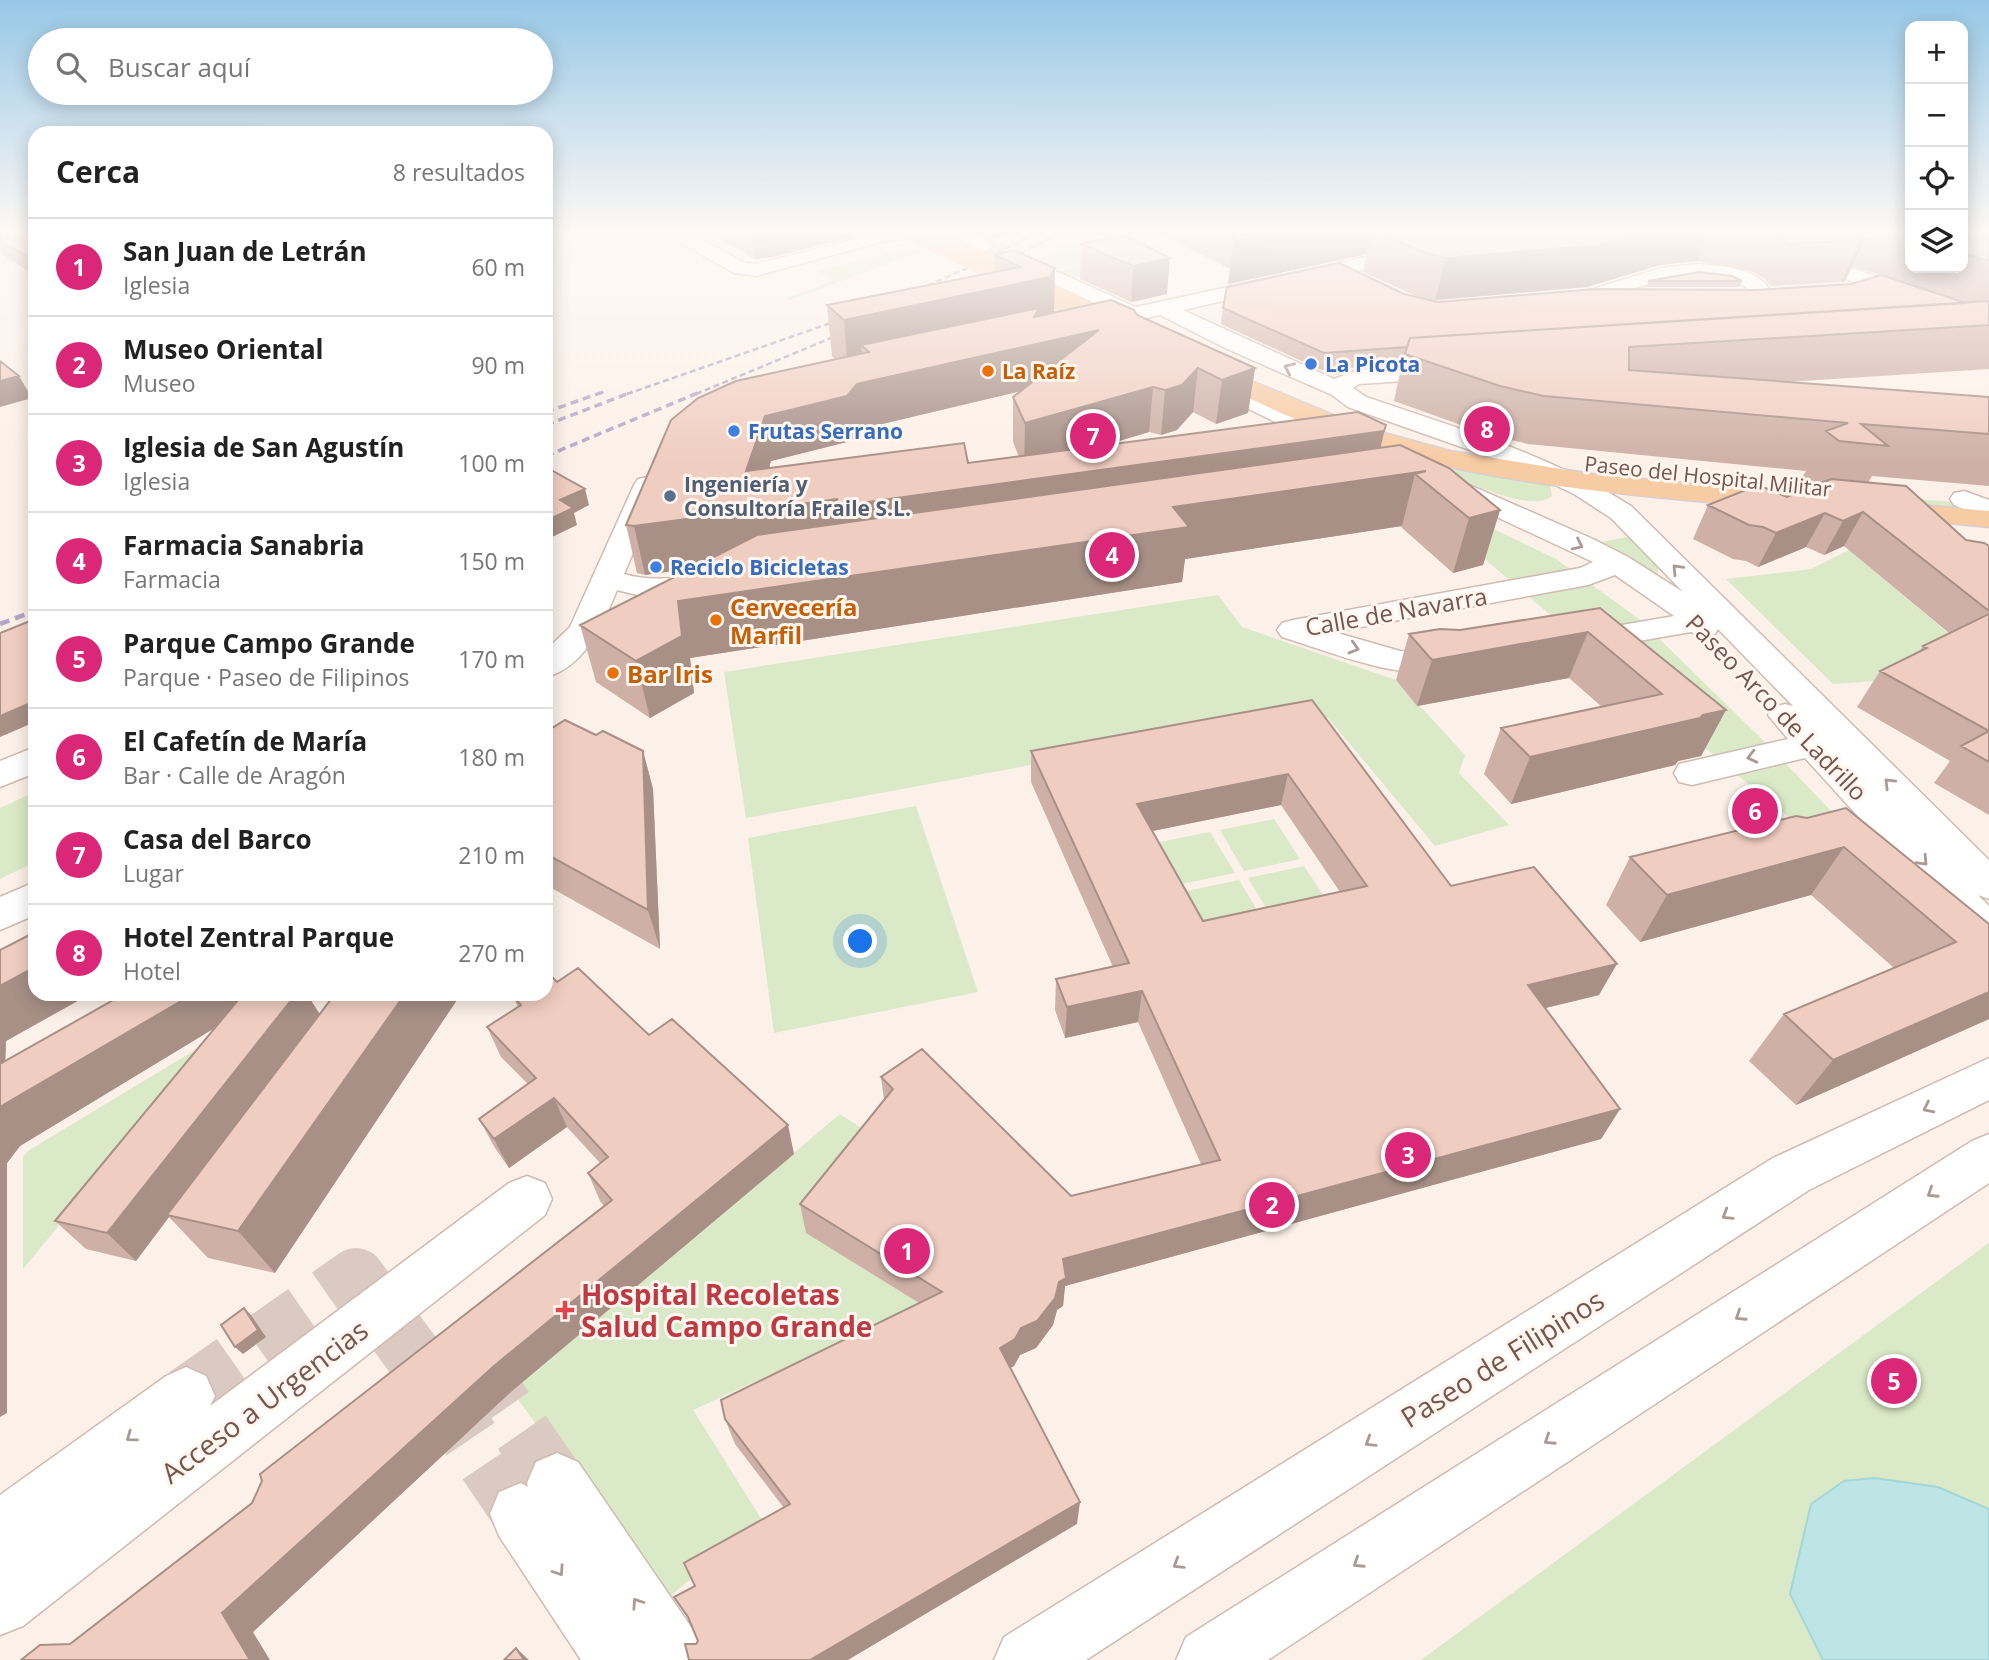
<!DOCTYPE html>
<html lang="es">
<meta charset="utf-8">
<style>
body{margin:0;font-family:"Open Sans",sans-serif;background:#f2f2f2;color:#222}
.controls{position:absolute;right:21px;top:21px;display:grid;overflow:hidden;border-radius:14px;box-shadow:0 4px 18px #0003}
.controls button{width:63px;height:63px;display:grid;place-items:center;padding:0;border:0;border-bottom:2px solid #e0e0e0;background:#fff;color:#222;font:35px sans-serif}
.you{position:absolute;left:861px;top:942px;width:24px;height:24px;margin:-18px;border:5px solid #fff;border-radius:50%;background:#1a73e8;box-shadow:0 0 0 10px #1a73e833}
.badge{display:grid;place-items:center;width:46px;height:46px;border-radius:50%;background:#db2777;color:#fff;font-size:23px;font-weight:700}
.pin{position:absolute;translate:-50% -50%;border:4px solid #fff;box-shadow:0 2px 7px #0006}
.list{margin:0;padding:0;list-style:none}
h2{display:flex;justify-content:space-between;align-items:center;height:91px;margin:0;padding:0 28px;font-size:30px}
h2 small{font-size:23px;font-weight:400;color:#767676}
.list li{display:grid;grid-template-columns:46px 1fr auto;gap:21px;align-items:center;box-sizing:border-box;height:98px;padding:0 28px;border-top:2px solid #e0e0e0}
.list b{display:block;font-size:26px;white-space:nowrap}
.list p{margin:0;font-size:23px;white-space:nowrap;color:#767676}
.list em{font-size:23px;font-style:normal;color:#767676}
.icon{flex:none;width:38px;height:38px;fill:none;stroke:currentColor;stroke-width:2;stroke-linecap:round;stroke-linejoin:round}
.map{position:relative;flex:none;width:1989px;height:1660px;overflow:hidden}
.search{position:absolute;background:#fff;box-shadow:0 4px 18px #0003;left:28px;top:28px;width:525px;height:77px;display:flex;align-items:center;gap:18px;box-sizing:border-box;padding:0 24px;border-radius:38px;color:#767676;font-size:26px}
.panel{position:absolute;background:#fff;box-shadow:0 4px 18px #0003;left:28px;top:126px;width:525px;height:875px;border-radius:21px}
.map>svg:first-child{display:block}
.green{fill:#dae9c7}
.water{fill:#bde5e5;stroke:#a4d6d7;stroke-width:2}
.lines{fill:none;stroke-linecap:round;stroke-linejoin:round}
.minor-tunnel-far1{stroke:#dacac1;stroke-width:21;stroke-dasharray:21 10;stroke-linecap:butt}
.minor-tunnel{stroke:#dacac1;stroke-width:58;stroke-dasharray:58 29;stroke-linecap:butt}
.minor-casing{stroke:#d0bab1;stroke-width:3}
.major-casing{stroke:#d8cfcd;stroke-width:3}
.minor{fill:#fff;fill-rule:evenodd}
.major{fill:#f7cca4;fill-rule:evenodd}
.rail-far2{stroke:#b3a6c6;stroke-width:2.5;stroke-dasharray:6 3.5;stroke-linecap:butt}
.rail-far1{stroke:#b3a6c6;stroke-width:3.5;stroke-dasharray:8 5;stroke-linecap:butt}
.rail{stroke:#b3a6c6;stroke-width:4.5;stroke-dasharray:10 6;stroke-linecap:butt}
.major-bridge-casing{stroke:#d8cfcd;stroke-width:23;stroke-linecap:butt}
.major-bridge{stroke:#f7cca4;stroke-width:21}
.wall{fill:#ceb0a6;fill-rule:evenodd}
.shaded-wall{fill:#a89087}
.building{fill:#f0cdc1;stroke:#a89087;stroke-width:2;fill-rule:evenodd}
.oneway{stroke:#ac9994}
.shop-dot{fill:#3f7fe0;stroke:#fef6ef;stroke-width:2.5}
.food-dot{fill:#e8710a;stroke:#fef6ef;stroke-width:2.5}
.service-dot{fill:#5c6f8a;stroke:#fef6ef;stroke-width:2.5}
.health-dot{fill:#e0444e;stroke:#fef6ef;stroke-width:2.5}
.labels{text-anchor:middle;dominant-baseline:central;stroke-width:6;stroke-linejoin:round;paint-order:stroke}
.far-shop-label{font-size:21px;font-weight:bold;fill:#366cbe;stroke:#fef6ef;text-anchor:start}
.far-food-label{font-size:21px;font-weight:bold;fill:#c56008;stroke:#fef6ef;text-anchor:start}
.far-street-label{font-size:21px;fill:#75554d;stroke:#fef6ef}
.far-service-label{font-size:21px;font-weight:bold;fill:#4e5e75;stroke:#fef6ef;text-anchor:start}
.food-label{font-size:24px;font-weight:bold;fill:#c56008;stroke:#fef6ef;text-anchor:start}
.street-label{font-size:24px;fill:#75554d;stroke:#fef6ef}
.near-health-label{font-size:28px;font-weight:bold;fill:#be3a42;stroke:#fef6ef;text-anchor:start}
.near-street-label{font-size:28px;fill:#75554d;stroke:#fef6ef}
</style>
<div class="map">
<svg width="1989" height="1660" viewBox="0 0 1989 1660">
<rect width="100%" height="100%" fill="#fcf1e8"/>
<path class="green" d="M1087,231H1115L1163,261L1072,279L1057,272L1096,260L1055,270L1035,261Z
M915,247L926,250L790,300L788,298L834,280L818,271Z
M1414,458L1550,485L1552,496C1528,517 1441,469 1414,458Z
M1706,482L1966,503L1986,512L1706,488Z
M1436,501L1556,559L1639,619L1775,752L1953,940L1941,942L1724,764L1423,506Z
M1631,536L1658,564V579L1592,544Z
M1849,550L1960,643L1891,680L1833,684L1726,579L1811,569Z
M1218,595L1242,627L1396,680L1465,755L1459,773L1509,825L1435,846L1328,718L1305,714L746,818L724,672Z
M35,792V862L0,879V808Z
M916,806L978,992L774,1033L748,838Z
M1274,819L1300,859L1244,871L1220,830Z
M1210,832L1235,873L1177,885L1155,843Z
M1304,866L1333,910L1275,923L1248,878Z
M1239,880L1266,925L1206,938L1182,892Z
M213,1039L23,1269V1157L28,1151Z
M840,1114L880,1140L807,1233L922,1305L693,1410L762,1520L664,1601L512,1391Z
M1989,1243V1660H1421Z"/>
<path class="water" d="M1874,1478L1938,1487L1989,1509V1660H1823L1790,1594L1811,1504L1844,1481Z"/>
<g class="lines">
<path class="minor-tunnel-far1" d="M983,246L1022,263"/>
<path class="minor-tunnel" d="M472,1361L557,1483
M186,1396L356,1277L426,1373L521,1514"/>
<g class="minor-casing">
<path id="minor" d="M665,231H687L745,263L756,264L868,236L878,231H915L917,234L915,238L888,240L756,276L734,273L667,235Z
M939,231C957,231 980,231 993,246L983,252L941,235Z
M1485,231H1518L1509,237L1183,310L1334,379L1358,370L1453,364L1461,366L1465,371L1461,376L1453,378L1359,384L1353,388L1366,397C1457,428 1549,454 1631,506L1989,860V899L1978,895L1989,906V949L1974,944L1805,758L1692,785L1679,782L1674,773L1679,764L1788,739L1768,715L1773,707L1785,704L1793,706L1718,629L1715,634L1704,637L1691,632L1581,651L1570,648L1565,641L1570,634L1674,616L1615,575L1588,585L1334,632L1400,651L1452,652L1464,655L1468,662L1464,669C1404,684 1338,654 1282,637L1277,630L1282,623L1293,620L1580,568L1593,562L1437,489L1433,483L1437,477L1447,475L1593,539L1628,557L1683,592L1611,518L1574,494L1518,467L1348,407L1332,395L1225,348L1160,315L1085,332L1077,330L1074,325L1077,320L1112,312L1015,267L1012,263L1015,259H1029L1136,307Z
M1712,231H1739L1989,313V327L1714,235Z
M1697,264C1723,266 1756,267 1771,291C1758,309 1724,306 1705,301L1702,297L1705,293L1749,290C1705,255 1636,291 1590,302L1583,300L1580,296L1583,292L1661,268Z
M1203,371L1347,438L1351,443L1347,448L1338,451L1329,448L1195,383L1191,378L1195,373Z
M648,477L658,479L662,485L624,574C656,584 685,573 714,581L718,587L714,593C681,602 649,599 617,590C603,624 585,667 546,677V650L570,627L634,485L638,479Z
M1964,491L1989,500V519L1954,505L1950,499L1954,493Z
M35,747V773L0,787V761Z
M35,882V915L0,930V897Z
M1989,1058V1100L1809,1190L1086,1660H994L1004,1637L1773,1158Z
M1989,1134V1183L1268,1660H1176L1186,1637L1972,1141Z
M527,1176L545,1183L552,1199L545,1215L23,1626L0,1635V1495L166,1376L186,1367L206,1376L215,1396L210,1406L509,1183Z
M557,1453L578,1462L698,1637L708,1660H581L499,1536L490,1514L499,1492L521,1483L528,1487L527,1483L536,1462Z"/>
</g>
<g class="major-casing">
<path id="major" d="M1206,362L1362,427L1450,451L1592,474L1784,493L1794,495L1798,501L1794,507L1784,509C1645,496 1503,487 1369,446C1310,428 1254,401 1198,374L1194,369L1198,364Z
M1886,502L1989,511V527L1876,516L1872,510L1876,504Z"/>
</g>
<use href="#minor" class="minor"/>
<use href="#major" class="major"/>
<path class="rail-far2" d="M961,283L1064,231
M910,293L968,268L1040,231
M598,394L604,392
M627,394L845,318
M696,394L848,331"/>
<path class="rail-far1" d="M546,412L603,392
M546,425L632,392
M546,456L700,392"/>
<path class="rail" d="M0,624L35,611"/>
<g class="major-bridge-casing">
<path id="major-bridge" d="M915,231L1125,330"/>
</g>
<use href="#major-bridge" class="major-bridge"/>
</g>
<path class="wall" d="M0,231H35V275L0,253Z
M706,231H851V237L773,257L754,259Z
M966,231H1018L1013,234L988,238Z
M1155,231H1910V268H1963V231H1989V369L1787,382L1989,397V486L1872,476L1868,483L1966,540L1989,546V815L1934,783L1950,761L1857,707L1880,671L1919,652L1923,646L1949,633L1844,546L1824,555L1806,547L1758,567L1746,561L1733,559L1693,539L1708,505L1787,497L1809,488L1800,481L1806,471L1528,444L1486,434L1394,401L1402,364L1321,370L1221,324L1223,308L1404,294L1438,302L1756,290L1852,284L1880,275L1852,266L1845,281L1841,282L1771,286L1764,278L1750,271L1697,261L1660,265L1587,287L1435,300L1416,296L1363,272L1367,254L1228,284L1230,269Z
M1124,235L1167,294L1131,302L1080,279L1081,244Z
M1013,250L1054,312L1137,315L1255,368L1248,413L1216,424L1193,412L1177,430L1161,435L1149,432L1106,445L1380,448L1500,510L1483,565L1453,573L1401,527L1402,526L1185,559L1182,582L690,658L694,693L650,718L596,682L580,625L691,568L645,575L637,573L626,525L835,359L832,356L827,305L995,272V255ZM1021,391L1013,397V442L1019,457L968,463L769,468L771,461L851,441L861,429Z
M1648,281H1742L1739,287H1646Z
M1600,608L1726,710L1701,756L1678,761L1675,765L1511,804L1484,774L1501,728L1602,707L1569,678L1417,706L1396,680L1409,634L1460,630Z
M1312,700L1451,886L1599,995L1545,1008L1620,1109L1601,1139L1065,1286L1063,1306L1057,1310L1053,1325L1036,1348L1020,1355L1014,1366L1010,1368L1077,1524L696,1644L698,1641L695,1586L784,1508L735,1444L725,1419L919,1303L806,1233L800,1204L884,1100L881,1077L1071,1196L1201,1164L1138,1022L1065,1038L1055,1010L1056,979L1113,967L1031,782V751ZM1281,805L1340,892L1203,921L1152,831Z
M546,724L552,728L596,735L643,751L653,789L660,949L546,885Z
M1796,816L1989,924V1019L1796,1105L1749,1061L1784,1014L1894,968L1811,895L1640,942L1606,905L1630,857Z
M0,950L35,994H90L6,1041L5,1061L124,994H307L320,1014L275,1273L208,1258L169,1217L136,1261L86,1249L55,1221L214,1028L20,1146L7,1163V1413Z
M557,982L649,1035L794,1154L512,1391L253,1632L70,1644L252,1503L604,1206L600,1201L588,1173L600,1163L567,1127L509,1168L495,1148L479,1119L528,1084L501,1057L487,1027L518,1007L513,996Z"/>
<path class="shaded-wall" d="M750,231H851V237L773,257L754,259Z
M988,231H1018L1013,234L988,238Z
M1289,231H1372L1367,254L1228,284L1234,242Z
M1652,231H1709L1697,261L1660,265L1587,287L1435,300L1446,258Z
M1865,239L1845,281L1841,282L1861,240Z
M1170,258L1167,294L1131,302L1133,266Z
M1055,268L1054,317L1049,327L1038,330V344L1099,330L1097,373L861,429L851,441L771,461L756,510L838,499L839,506L1384,431L1386,425L1373,478L823,558L822,550L645,575L634,526L752,510L746,471L765,416L847,396L857,384L1033,345L1034,331L870,367L869,352L861,345L863,369L848,372L844,320L1046,278L1050,277Z
M1198,368L1193,412L1177,430L1161,435L1165,390Z
M1255,368L1248,413L1216,424L1222,380Z
M19,376L32,398L0,407V381Z
M1153,387L1149,432L1024,469L1025,423Z
M1426,471L1415,474L1402,526L1185,559L1182,582L690,658L694,693L650,718L636,661L678,601L1173,507Z
M585,489L589,505L574,513L577,525L546,540V521L560,500Z
M1500,510L1483,565L1453,573L1469,518Z
M1863,512L1844,546L1824,555L1843,521Z
M1825,513L1806,547L1758,567L1776,533Z
M1588,632L1569,678L1417,706L1432,660Z
M35,701V722L0,737V716Z
M1726,710L1701,756L1678,761L1675,765L1511,804L1530,757Z
M643,751L653,789L660,949L648,910Z
M1288,774L1281,805L1133,835L1137,804Z
M1844,847L1811,895L1640,942L1667,895Z
M1617,964L1599,995L1513,1016L1528,985Z
M35,967V994H90L6,1041L5,1072L0,1074V986Z
M1142,991L1138,1022L1065,1038L1067,1007Z
M1989,992V1019L1796,1105L1833,1060Z
M193,994H271L20,1146L7,1163V1413L0,1417V1107Z
M296,994H307L321,1017L167,1215L169,1217L136,1261L107,1233Z
M405,994H461L275,1273L238,1231Z
M554,1098L567,1127L509,1168L494,1139Z
M1620,1109L1601,1139L1065,1286L1063,1306L1057,1310L1053,1325L1036,1348L1020,1355L1014,1366L999,1375L1000,1348L1021,1328L1063,1259Z
M788,1125L794,1154L512,1391L253,1632L270,1660H250L222,1613L494,1366Z
M244,1308L251,1315L266,1337L243,1354L235,1347Z
M1080,1502L1077,1524L848,1660H810Z
M516,1648L529,1660H524Z"/>
<path class="building" d="M0,231H35V262L0,240Z
M1236,231H1289L1234,242Z
M1373,231H1652L1600,245L1446,258L1426,253Z
M1771,231H1837L1865,239L1861,240L1789,244L1782,236Z
M1891,231H1910V237Z
M1963,231H1989V261L1963,253Z
M1124,235L1170,258L1133,266L1081,244Z
M1013,250L1055,268L1050,277L844,320L827,305L1021,267L995,255Z
M1339,263L1404,294L1438,302L1595,289L1756,290L1852,284L1881,275L1966,303L1410,338L1407,347L1324,353L1223,308L1227,287Z
M1699,272L1732,276L1742,281H1648Z
M1111,300L1134,310L1137,315L1255,368L1222,380L1198,368L1182,385L1165,390L1153,387L1025,423L1013,397L1099,330L857,384L847,396L765,416L746,471L964,443L968,463L1358,412L1386,425L1384,431L817,509L838,499L634,526L626,525L671,420L698,398L736,381L869,352L861,345L1039,308L1034,317Z
M1989,301V325L1629,347V370L1989,397V434L1861,424L1888,446L1839,441L1826,431L1848,423L1544,396L1500,386L1405,354L1410,338Z
M0,361L19,376L0,381Z
M1400,445L1449,468L1500,510L1469,518L1415,474L1426,471L1173,507L1189,527L678,601L682,636L636,661L580,625L757,535Z
M546,467L585,489L560,500L573,508L546,521Z
M1831,479L1906,486L1966,540L1984,543L1989,546V611L1863,512L1843,521L1825,513L1776,533L1763,527L1749,525L1708,505L1758,485L1787,497Z
M1600,608L1726,710L1703,715L1700,718L1530,757L1501,728L1662,694L1588,632L1432,660L1409,634L1440,629L1460,630Z
M1989,614V731L1880,671L1927,648L1923,646Z
M35,619V701L0,716V633Z
M1312,700L1451,886L1534,867L1617,964L1528,985L1620,1109L1063,1259L1066,1278L1059,1282L1055,1298L1037,1321L1021,1328L1015,1339L1000,1348L1080,1502L810,1660H689L685,1644H696L698,1641L688,1617L674,1597L695,1586L684,1563L790,1504L725,1419L721,1400L942,1292L800,1204L893,1089L881,1077L922,1049L1071,1196L1220,1160L1142,991L1067,1007L1056,979L1129,963L1031,751ZM1288,774L1367,886L1203,921L1137,804Z
M565,720L596,735L603,731L643,751L648,910L546,854V724L552,728Z
M1989,731V762L1961,746Z
M1846,808L1989,924V992L1833,1060L1784,1014L1956,942L1844,847L1667,895L1630,857L1796,816L1807,818Z
M35,932V967L0,986V950Z
M578,968L649,1035L672,1019L788,1125L494,1366L222,1613L250,1660H21L40,1645L70,1644L252,1503L262,1481L260,1474L612,1200L588,1173L608,1157L554,1098L494,1139L479,1119L536,1078L487,1027L521,1005L513,996L517,994H546V975L548,973L557,982Z
M124,994H193L0,1107V1064Z
M243,994H296L107,1233L55,1221Z
M335,994H405L238,1231L167,1215Z
M244,1308L258,1330L235,1347L221,1325Z
M516,1648L524,1660H504Z"/>
<defs><path id="oneway-chevron" d="M-2-3.5L2.5 0L-2 3.5" fill="none" stroke-width="1.6" stroke-linecap="round" stroke-linejoin="round" transform="scale(1.75)"/></defs>
<g class="oneway">
<use href="#oneway-chevron" transform="translate(1289 368) rotate(-156)"/>
<use href="#oneway-chevron" transform="translate(1578 545) rotate(26)"/>
<use href="#oneway-chevron" transform="translate(1677 569) rotate(-134)"/>
<use href="#oneway-chevron" transform="translate(1354 648) rotate(16)"/>
<use href="#oneway-chevron" transform="translate(1752 757) rotate(166)"/>
<use href="#oneway-chevron" transform="translate(1889 783) rotate(-135)"/>
<use href="#oneway-chevron" transform="translate(1923 861) rotate(47)"/>
<use href="#oneway-chevron" transform="translate(1928 1108) rotate(154)"/>
<use href="#oneway-chevron" transform="translate(1932 1193) rotate(147)"/>
<use href="#oneway-chevron" transform="translate(1727 1215) rotate(148)"/>
<use href="#oneway-chevron" transform="translate(1740 1316) rotate(147)"/>
<use href="#oneway-chevron" transform="translate(131 1437) rotate(144)"/>
<use href="#oneway-chevron" transform="translate(1549 1440) rotate(147)"/>
<use href="#oneway-chevron" transform="translate(1370 1442) rotate(148)"/>
<use href="#oneway-chevron" transform="translate(1358 1563) rotate(147)"/>
<use href="#oneway-chevron" transform="translate(1178 1564) rotate(148)"/>
<use href="#oneway-chevron" transform="translate(559 1571) rotate(56)"/>
<use href="#oneway-chevron" transform="translate(637 1603) rotate(-124)"/>
</g>
<linearGradient id="sky" x2="0" y2="1"><stop stop-color="#97c8e7"/><stop offset="0.5" stop-color="#fef9f5"/><stop offset="1" stop-color="#fef9f5" stop-opacity="0"/></linearGradient>
<rect width="1989" height="463" fill="url(#sky)"/>
<g class="shop-dot">
<circle cx="1311" cy="364" r="7"/>
<circle cx="734" cy="431" r="7"/>
<circle cx="656" cy="567" r="7"/>
</g>
<g class="food-dot">
<circle cx="988" cy="371" r="7"/>
<circle cx="716" cy="620" r="7"/>
<circle cx="613" cy="673" r="7"/>
</g>
<circle class="service-dot" cx="670" cy="496" r="7"/>
<path class="health-dot" d="M561.5 1299.5h7v7h7v7h-7v7h-7v-7h-7v-7h7z"/>
<g class="labels">
<g class="far-shop-label">
<text x="1325" y="364">La Picota</text>
<text x="748" y="431">Frutas Serrano</text>
<text x="670" y="567">Reciclo Bicicletas</text>
</g>
<g class="far-food-label">
<text x="1002" y="371">La Raíz</text>
</g>
<g class="far-street-label">
<text transform="translate(1708 476) rotate(6)">Paseo del Hospital Militar</text>
</g>
<g class="far-service-label">
<text x="684" y="484">Ingeniería y<tspan x="684" dy="24">Consultoría Fraile S.L.</tspan></text>
</g>
<g class="food-label">
<text x="730" y="606">Cervecería<tspan x="730" dy="28">Marfil</tspan></text>
<text x="627" y="673">Bar Iris</text>
</g>
<g class="street-label">
<text transform="translate(1396 611) rotate(-10)">Calle de Navarra</text>
<text transform="translate(1777 707) rotate(46)">Paseo Arco de Ladrillo</text>
</g>
<g class="near-health-label">
<text x="581" y="1294">Hospital Recoletas<tspan x="581" dy="32">Salud Campo Grande</tspan></text>
</g>
<g class="near-street-label">
<text transform="translate(1502 1358) rotate(-32)">Paseo de Filipinos</text>
<text transform="translate(264 1401) rotate(-37)">Acceso a Urgencias</text>
</g>
</g>
</svg>
<div class="controls">
<button>+</button>
<button>−</button>
<button><svg class="icon" aria-label="locate" viewBox="0 0 24 24"><circle cx="12" cy="12" r="6"/><path d="M12 2v4M12 18v4M2 12h4M18 12h4"/></svg></button>
<button><svg class="icon" aria-label="layers" viewBox="0 0 24 24"><path d="M12 4l9 5-9 5-9-5zM3 14l9 5 9-5"/></svg></button>
</div>
<div class="you"></div>
<div class="pin badge" style="left:907px;top:1251px">1</div>
<div class="pin badge" style="left:1272px;top:1205px">2</div>
<div class="pin badge" style="left:1408px;top:1155px">3</div>
<div class="pin badge" style="left:1112px;top:555px">4</div>
<div class="pin badge" style="left:1894px;top:1381px">5</div>
<div class="pin badge" style="left:1755px;top:811px">6</div>
<div class="pin badge" style="left:1093px;top:436px">7</div>
<div class="pin badge" style="left:1487px;top:429px">8</div>
<div class="search"><svg class="icon" aria-label="search" viewBox="0 0 24 24"><circle cx="10" cy="10" r="6"/><path d="M15 15l6 6"/></svg>Buscar aquí</div>
<section class="panel">
<h2>Cerca<small>8 resultados</small></h2>
<ul class="list">
<li><span class="badge">1</span><div><b>San Juan de Letrán</b><p>Iglesia</p></div><em>60 m</em></li>
<li><span class="badge">2</span><div><b>Museo Oriental</b><p>Museo</p></div><em>90 m</em></li>
<li><span class="badge">3</span><div><b>Iglesia de San Agustín</b><p>Iglesia</p></div><em>100 m</em></li>
<li><span class="badge">4</span><div><b>Farmacia Sanabria</b><p>Farmacia</p></div><em>150 m</em></li>
<li><span class="badge">5</span><div><b>Parque Campo Grande</b><p>Parque · Paseo de Filipinos</p></div><em>170 m</em></li>
<li><span class="badge">6</span><div><b>El Cafetín de María</b><p>Bar · Calle de Aragón</p></div><em>180 m</em></li>
<li><span class="badge">7</span><div><b>Casa del Barco</b><p>Lugar</p></div><em>210 m</em></li>
<li><span class="badge">8</span><div><b>Hotel Zentral Parque</b><p>Hotel</p></div><em>270 m</em></li>
</ul>
</section>
</div>
